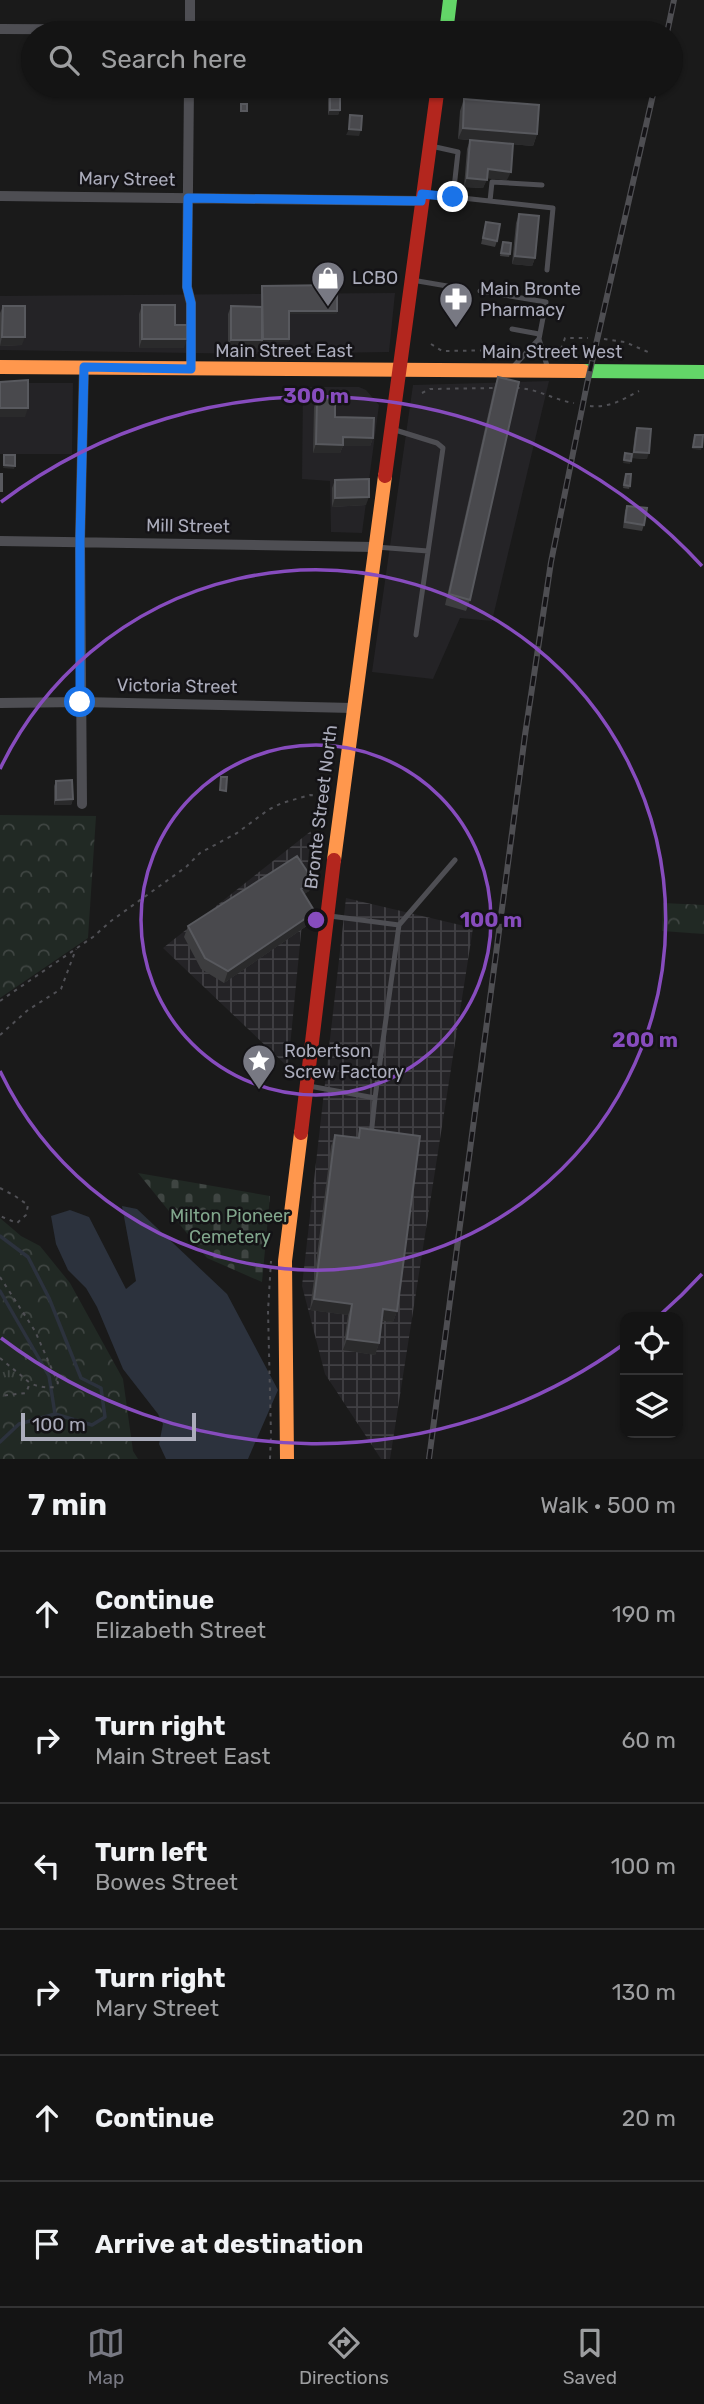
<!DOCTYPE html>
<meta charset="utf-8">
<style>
body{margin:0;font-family:Rubik,sans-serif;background:#1d1d1d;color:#f1f3f6}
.controls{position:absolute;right:21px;bottom:21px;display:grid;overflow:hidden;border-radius:14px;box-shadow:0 2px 5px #0004}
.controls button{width:63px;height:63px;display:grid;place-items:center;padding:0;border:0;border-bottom:2px solid #333334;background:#141414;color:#f1f3f6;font:35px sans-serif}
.scale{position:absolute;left:21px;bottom:18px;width:175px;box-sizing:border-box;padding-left:7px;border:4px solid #abacbb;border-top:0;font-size:19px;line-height:24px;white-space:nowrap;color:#abacbb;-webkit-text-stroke:5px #141316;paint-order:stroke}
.stop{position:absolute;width:21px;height:21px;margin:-16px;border:5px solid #1a73e8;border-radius:50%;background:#fff}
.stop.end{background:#1a73e8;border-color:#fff;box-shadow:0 2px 7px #0008}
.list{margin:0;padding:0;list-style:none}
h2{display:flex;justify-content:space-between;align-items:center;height:91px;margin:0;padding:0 28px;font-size:30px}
h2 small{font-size:23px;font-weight:400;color:#9d9ea0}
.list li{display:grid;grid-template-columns:46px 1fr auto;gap:21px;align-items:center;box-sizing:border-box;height:126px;padding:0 28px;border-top:2px solid #333334}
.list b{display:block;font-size:26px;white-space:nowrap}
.list p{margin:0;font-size:23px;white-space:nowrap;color:#9d9ea0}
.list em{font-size:23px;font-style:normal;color:#9d9ea0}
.icon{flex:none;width:38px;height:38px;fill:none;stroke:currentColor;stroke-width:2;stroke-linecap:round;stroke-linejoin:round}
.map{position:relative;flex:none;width:704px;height:1459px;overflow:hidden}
.search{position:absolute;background:#141414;box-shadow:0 2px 5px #0004;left:21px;right:21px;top:21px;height:77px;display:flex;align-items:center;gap:18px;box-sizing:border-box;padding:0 24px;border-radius:38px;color:#9d9ea0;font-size:26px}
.sheet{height:847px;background:#141414}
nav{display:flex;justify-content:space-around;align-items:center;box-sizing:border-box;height:98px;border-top:2px solid #333334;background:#141414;font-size:19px;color:#9d9ea0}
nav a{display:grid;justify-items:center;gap:4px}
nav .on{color:#787983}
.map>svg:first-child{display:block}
.built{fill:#242326}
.industrial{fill:url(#industrial-grid)}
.forest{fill:url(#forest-crowns)}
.cemetery{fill:url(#cemetery-stones)}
.park{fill:url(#park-tufts)}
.water{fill:#2c323d}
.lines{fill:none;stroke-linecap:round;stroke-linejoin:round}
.stream{stroke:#2c323d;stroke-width:3.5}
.path{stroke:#505055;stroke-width:2;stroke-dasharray:3.5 5;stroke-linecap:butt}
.lane{stroke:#4e4e53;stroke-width:5}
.street{stroke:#4e4e53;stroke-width:10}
.fast{stroke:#63d668;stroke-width:14}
.slow{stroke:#ff974d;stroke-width:14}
.jam{stroke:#b3261e;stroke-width:14}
.rail-casing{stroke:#4e4e52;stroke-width:6}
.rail{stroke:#141316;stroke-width:3.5;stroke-dasharray:10;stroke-linecap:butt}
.wall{fill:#3d3d3f}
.shaded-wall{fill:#2a2a2b}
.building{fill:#49494d;stroke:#58595e;stroke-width:2}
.route{stroke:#1a73e8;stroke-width:9}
.ring{fill:none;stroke:#874cbe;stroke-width:3.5}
.labels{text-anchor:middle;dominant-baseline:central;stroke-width:5;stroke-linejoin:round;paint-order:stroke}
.street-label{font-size:18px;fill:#abacbb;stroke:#141316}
.poi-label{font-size:18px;fill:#abacbb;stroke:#141316;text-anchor:start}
.park-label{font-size:18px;fill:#81a68c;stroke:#141316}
.centre{fill:#874cbe;stroke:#141316;stroke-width:3.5}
.ring-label{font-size:21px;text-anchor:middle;font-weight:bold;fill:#874cbe;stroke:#141316;stroke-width:5;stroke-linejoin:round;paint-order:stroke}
</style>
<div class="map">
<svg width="704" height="1459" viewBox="0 0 704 1459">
<defs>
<pattern id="industrial-grid" width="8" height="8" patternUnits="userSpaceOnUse" patternTransform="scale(1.75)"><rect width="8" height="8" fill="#242326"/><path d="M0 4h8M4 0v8" fill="none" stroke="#414044"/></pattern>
<pattern id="forest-crowns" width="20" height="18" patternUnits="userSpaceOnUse" patternTransform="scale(1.75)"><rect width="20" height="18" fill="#212924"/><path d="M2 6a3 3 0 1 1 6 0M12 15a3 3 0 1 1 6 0" fill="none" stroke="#3f4542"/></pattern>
<pattern id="cemetery-stones" width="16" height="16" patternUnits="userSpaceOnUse" patternTransform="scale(1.75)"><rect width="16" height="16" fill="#212924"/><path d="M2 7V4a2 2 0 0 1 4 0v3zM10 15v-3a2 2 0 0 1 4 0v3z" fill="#3f4542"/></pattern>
<pattern id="park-tufts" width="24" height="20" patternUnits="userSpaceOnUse" patternTransform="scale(1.75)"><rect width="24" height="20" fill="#212924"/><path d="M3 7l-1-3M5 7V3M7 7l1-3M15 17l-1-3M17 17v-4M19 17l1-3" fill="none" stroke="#3f4542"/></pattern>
</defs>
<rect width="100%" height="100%" fill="#1a1a1a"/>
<path class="built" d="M395,293L389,352L258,354L0,350V296Z
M549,381L492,621L460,618L433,679L372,672L413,385Z
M0,383H73L72,454H0Z
M303,387H359L366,390L379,405L362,533L331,532L330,481L302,479Z"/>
<path class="industrial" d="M311,831L288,1067L163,948Z
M346,898L473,928L390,1459H381L325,1374L302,1286Z"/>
<path class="forest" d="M0,815L96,816L88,938L0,998Z
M663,903L704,905V934L662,931Z
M0,1218L21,1236L40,1246L70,1283L123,1379L133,1451L138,1459H0Z"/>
<path class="cemetery" d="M138,1173L270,1196L262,1282L207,1258Z"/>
<path class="park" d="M0,1335L28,1359L0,1395Z"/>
<path class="water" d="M122,1206L137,1209L227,1294L278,1390L248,1459H166L159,1444L163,1424L158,1414L123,1369L97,1307L86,1288L68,1270L56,1244L51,1216L70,1210L89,1217L126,1289L136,1281Z"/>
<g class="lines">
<path class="stream" d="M0,1236L28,1257L49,1298L81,1378L101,1388L105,1417L92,1425L55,1414L19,1424L0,1442
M0,1291L49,1376L55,1414"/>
<path class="path" d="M604,339L625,342L648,352
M431,344L442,351L516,350
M558,357L565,338H588
M516,388C537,388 553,400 574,403
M422,393L430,389L496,388
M590,406C609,408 622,400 639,391
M0,1001L93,937L111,921L186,867L200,853L237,833L268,810L282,803L310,795L329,797
M0,1035L28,1010L61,989L76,949
M0,1188L15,1196L28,1205L26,1215L17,1223L0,1216
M0,1277L35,1331L58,1383L55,1387C46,1388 38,1387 30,1383
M0,1358L30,1383L26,1393L0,1396
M270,1459L271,1435L268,1311L271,1261"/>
<path class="lane" d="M431,146L458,152L453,197
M426,194L553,208L547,270
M490,201L492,182L542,185
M412,280L447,286
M480,291L546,302L539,339L512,368
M512,329L539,334
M539,339L548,369
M392,429L437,443L443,448L416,635
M376,547L428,551
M399,925L455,860
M309,1086L375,1098L399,925L330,916
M371,1136L375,1098"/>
<path class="street" d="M0,29L446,31
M190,33V0
M189,86L187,287L191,303V369
M0,196L421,201
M0,541L375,547
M0,703L81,702L353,708
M82,804L80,541L84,367"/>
<path class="fast" d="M446,33L450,0
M583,371L704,372"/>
<path class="slow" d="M0,367L583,371
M334,860L385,476
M287,1459L285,1261L301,1133"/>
<path class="jam" d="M385,476L438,86
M301,1133L334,860"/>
<g class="rail-casing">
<path id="rail" d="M667,33L674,0
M429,1459L525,735L551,562L587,384L655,86"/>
</g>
<use href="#rail" class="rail"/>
</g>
<path class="wall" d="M330,93L340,110L338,115H328V99Z
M464,99L537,134L533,146L458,139L460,111Z
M470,140L507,180L487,178L483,188L464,187L467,149Z
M519,214L535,258L532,266L512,264L516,223Z
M486,222L497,241L495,247L481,244Z
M503,242L510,254L509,257L500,256Z
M262,286L337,311L336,314H289V339L288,342L262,341L259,348L228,349V314L231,306L261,307V288Z
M142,305L175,325L184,348H139V314Z
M3,306L22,345L0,346V313Z
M498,377L470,600L466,611L445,605L494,388Z
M317,399L335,417L373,438L370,446H343L340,453H313L314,407Z
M637,428L647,459L632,458L635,433Z
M626,474L630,486L629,489L623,488Z
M335,480L366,505L332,507V488Z
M627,506L644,525L642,531L623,528L625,511Z
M56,781L73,799L71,805H54V786Z
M313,880L309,891L304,894L315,912L311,923L224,983L201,969L184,937L188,926Z
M360,1128L397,1311L393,1322L382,1321L379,1343L375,1355L343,1350L348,1315L310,1310L331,1146L335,1135L357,1137Z"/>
<path class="shaded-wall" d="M330,110H340L338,115H328Z
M463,128L537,134L533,146L458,139Z
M349,129L361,130L359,136L346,135Z
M488,169L511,172L507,180L484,178Z
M467,178L487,180L483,188L464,187Z
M515,256L535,258L532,266L512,264Z
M289,311H337L336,314H288Z
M2,337H25L22,345L0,346Z
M142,339H187L184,348H139Z
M263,339H289L288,342H262Z
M231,340H262L259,348L228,349Z
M0,408H28L25,417H0Z
M343,437L373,438L370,446H343L340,453H313L316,444Z
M693,447H702L701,450L692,449Z
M634,452L649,453L647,459L632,458Z
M624,460L631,461L630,464L623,463Z
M4,465L15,466L14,469L3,468Z
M369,497L366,505L332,507L335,498Z
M73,799L71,805H54L56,800Z
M313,880L309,891L297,900L301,889Z
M315,912L311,923L224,983L228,971Z
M314,1299L352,1304L348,1315L310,1310Z
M383,1309L397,1311L393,1322L379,1320Z
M347,1339L379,1343L375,1355L343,1350Z"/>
<path class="building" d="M330,93H340V110H330Z
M464,99L539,105L537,134L463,128Z
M241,104H247V111H241Z
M350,115L362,116L361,130L349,129Z
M470,140L513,144L511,172L488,169L487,180L467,178Z
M519,214L539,216L535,258L515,256Z
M486,222L500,224L497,241L483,238Z
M503,242L511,243L510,254L501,253Z
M337,285V311H289V339H263L262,286Z
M142,305H175V325H187V339H142Z
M3,306H25V337H2Z
M231,306L262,307V340H231Z
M498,377L519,382L470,600L449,594Z
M28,380V408H0V382Z
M317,399H335V417L374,418L373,438L343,437V445L316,444Z
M637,428L651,429L649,453L634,452Z
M695,435H703L702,447H693Z
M625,453L632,454L631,461L624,460Z
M4,455H15V466L4,465Z
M0,474H2V491H0Z
M626,474H631L630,486L624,485Z
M369,479V497L335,498V480Z
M627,506L647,508L644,525L625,522Z
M221,777H227L226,791L220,790Z
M72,780L73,799L56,800V781Z
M297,856L313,880L301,889L315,912L228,971L205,958L188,926Z
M360,1128L420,1136L397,1311L383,1309L379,1343L347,1339L352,1304L314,1299L335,1135L359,1138Z"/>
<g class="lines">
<path class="route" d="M80,702V541L84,367L191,369V303L187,287L188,198L421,201L422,194L453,197"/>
</g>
<g class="ring">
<circle cx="316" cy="920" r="175"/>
<path d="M0 769A350 350 0 1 1 0 1071"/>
<path d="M702 1274A524 524 0 0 1 660 1315M624 1344A524 524 0 0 1 1 1338M1 502A524 524 0 0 1 702 566"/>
</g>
<defs>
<g id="shop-pin" transform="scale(1.75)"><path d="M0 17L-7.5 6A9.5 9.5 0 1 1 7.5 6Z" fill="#787983" stroke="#141316"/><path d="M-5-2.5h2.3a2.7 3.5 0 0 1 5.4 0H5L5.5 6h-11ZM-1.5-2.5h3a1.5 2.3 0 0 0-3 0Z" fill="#fff"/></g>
<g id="pharmacy-pin" transform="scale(1.75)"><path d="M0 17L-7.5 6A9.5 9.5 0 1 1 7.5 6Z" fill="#787983" stroke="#141316"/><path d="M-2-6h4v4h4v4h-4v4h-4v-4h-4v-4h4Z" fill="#fff"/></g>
<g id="sight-pin" transform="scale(1.75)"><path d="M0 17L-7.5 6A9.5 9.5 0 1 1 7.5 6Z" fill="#787983" stroke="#141316"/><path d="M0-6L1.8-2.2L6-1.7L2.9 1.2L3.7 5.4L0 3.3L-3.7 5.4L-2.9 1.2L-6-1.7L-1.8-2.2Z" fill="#fff"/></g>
</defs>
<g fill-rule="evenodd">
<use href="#shop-pin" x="328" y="278"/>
<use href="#pharmacy-pin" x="456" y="299"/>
<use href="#sight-pin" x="259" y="1061"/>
</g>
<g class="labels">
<g class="street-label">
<text transform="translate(127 179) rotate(1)">Mary Street</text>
<text x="284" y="351">Main Street East</text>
<text x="552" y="352">Main Street West</text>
<text transform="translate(188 526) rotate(1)">Mill Street</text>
<text transform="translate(177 686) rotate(1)">Victoria Street</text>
<text transform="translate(321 807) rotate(-83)">Bronte Street North</text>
</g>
<g class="poi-label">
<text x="352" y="278">LCBO</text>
<text x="480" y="289">Main Bronte<tspan x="480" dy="21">Pharmacy</tspan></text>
<text x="284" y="1051">Robertson<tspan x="284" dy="21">Screw Factory</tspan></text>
</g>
<g class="park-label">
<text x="230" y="1216">Milton Pioneer<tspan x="230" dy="21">Cemetery</tspan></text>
</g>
</g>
<circle cx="316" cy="920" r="10" class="centre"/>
<g class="ring-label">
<text x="316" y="403">300 m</text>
<text x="491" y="927">100 m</text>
<text x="645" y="1047">200 m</text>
</g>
</svg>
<div class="controls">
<button><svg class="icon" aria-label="locate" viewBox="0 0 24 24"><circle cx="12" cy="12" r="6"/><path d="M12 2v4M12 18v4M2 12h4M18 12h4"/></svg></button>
<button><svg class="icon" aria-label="layers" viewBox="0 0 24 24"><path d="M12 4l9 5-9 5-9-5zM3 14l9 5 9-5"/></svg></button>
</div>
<div class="scale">100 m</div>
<div class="stop" style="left:80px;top:702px"></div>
<div class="stop end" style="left:453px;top:197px"></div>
<div class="search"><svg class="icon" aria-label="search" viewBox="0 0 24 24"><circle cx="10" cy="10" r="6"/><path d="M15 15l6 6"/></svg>Search here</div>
</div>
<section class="sheet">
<h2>7 min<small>Walk · 500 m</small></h2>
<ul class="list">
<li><svg class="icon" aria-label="ahead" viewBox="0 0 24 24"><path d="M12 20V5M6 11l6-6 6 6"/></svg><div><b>Continue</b><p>Elizabeth Street</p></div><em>190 m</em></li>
<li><svg class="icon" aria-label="right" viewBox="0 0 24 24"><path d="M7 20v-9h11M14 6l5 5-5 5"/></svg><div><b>Turn right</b><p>Main Street East</p></div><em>60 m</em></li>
<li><svg class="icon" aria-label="left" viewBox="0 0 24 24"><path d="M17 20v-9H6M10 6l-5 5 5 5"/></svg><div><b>Turn left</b><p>Bowes Street</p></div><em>100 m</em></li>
<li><svg class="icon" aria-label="right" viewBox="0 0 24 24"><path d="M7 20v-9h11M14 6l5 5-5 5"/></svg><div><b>Turn right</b><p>Mary Street</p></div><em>130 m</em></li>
<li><svg class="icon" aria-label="ahead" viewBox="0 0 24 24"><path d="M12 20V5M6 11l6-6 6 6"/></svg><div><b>Continue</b></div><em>20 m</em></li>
<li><svg class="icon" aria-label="arrive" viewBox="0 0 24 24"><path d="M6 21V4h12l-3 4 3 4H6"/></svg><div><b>Arrive at destination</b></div></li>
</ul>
</section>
<nav>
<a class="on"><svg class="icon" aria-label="map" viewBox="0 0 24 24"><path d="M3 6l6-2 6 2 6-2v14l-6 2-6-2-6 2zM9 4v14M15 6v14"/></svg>Map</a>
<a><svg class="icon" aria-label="directions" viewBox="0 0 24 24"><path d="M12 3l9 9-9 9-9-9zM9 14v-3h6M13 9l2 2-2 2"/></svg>Directions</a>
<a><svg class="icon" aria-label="saved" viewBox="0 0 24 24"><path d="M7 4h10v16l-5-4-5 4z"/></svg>Saved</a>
</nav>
